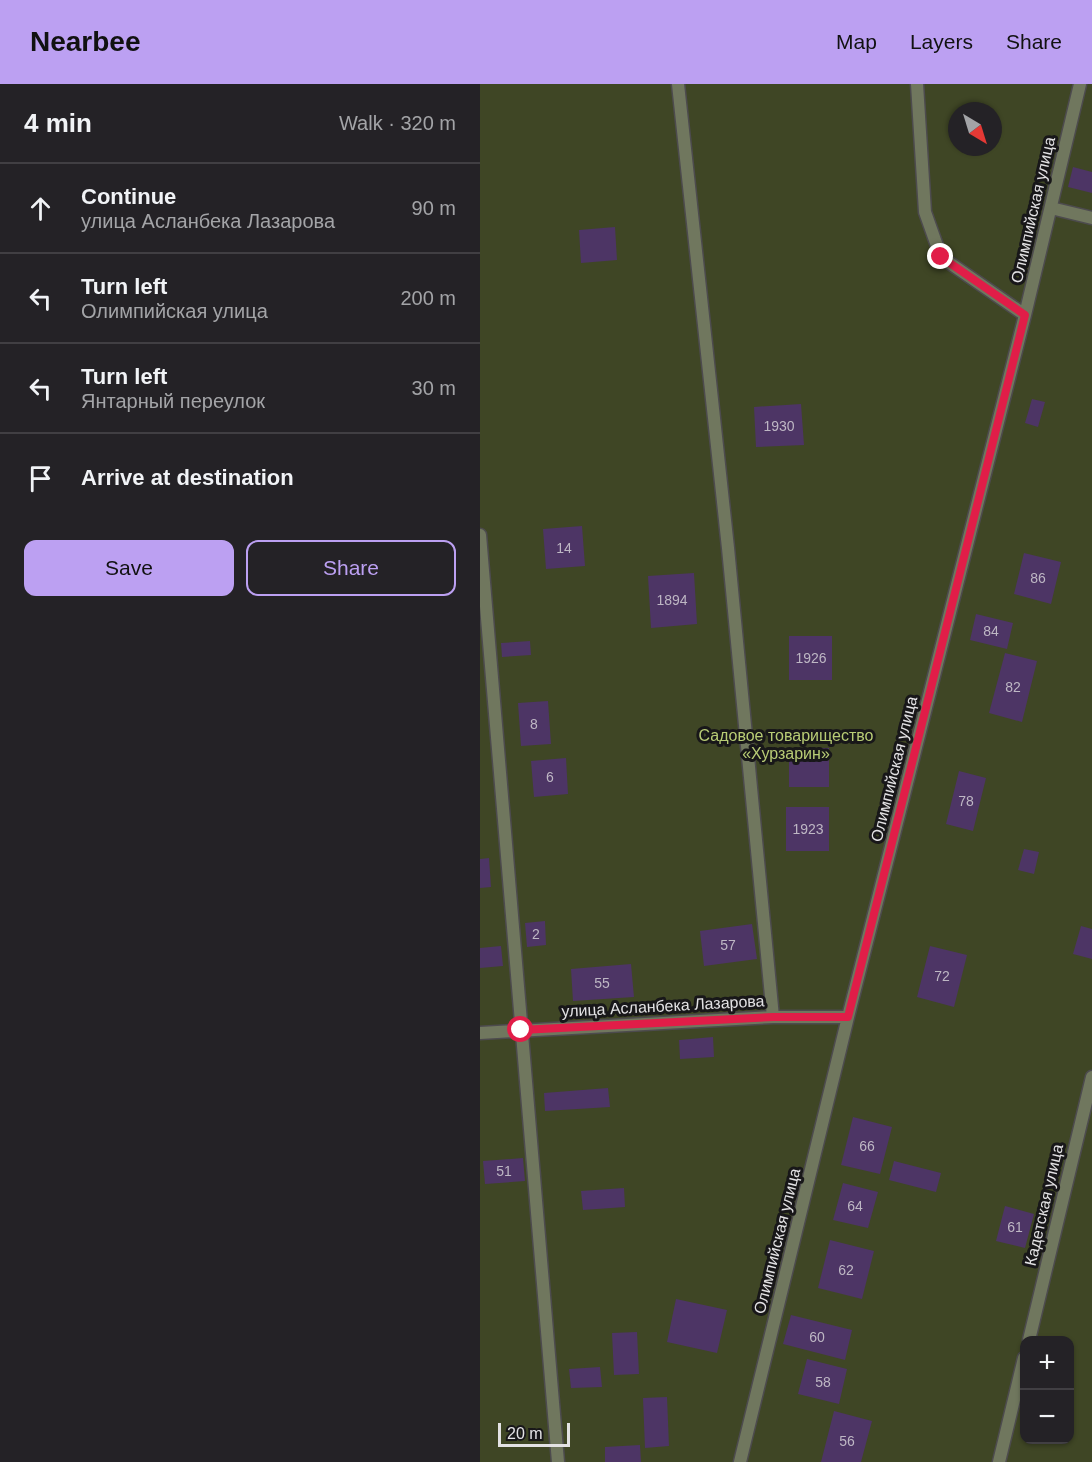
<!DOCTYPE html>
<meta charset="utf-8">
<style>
body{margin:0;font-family:Helvetica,sans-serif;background:#302f32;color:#f1f3f6}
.controls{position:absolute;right:18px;bottom:18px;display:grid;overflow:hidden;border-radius:12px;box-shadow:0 2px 4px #0004}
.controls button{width:54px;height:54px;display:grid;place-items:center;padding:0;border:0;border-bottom:2px solid #413f43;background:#242226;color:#f1f3f6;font:30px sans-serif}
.compass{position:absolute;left:468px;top:18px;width:54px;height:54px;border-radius:50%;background:#242226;box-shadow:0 2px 4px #0004;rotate:142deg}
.scale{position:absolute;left:18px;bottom:15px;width:72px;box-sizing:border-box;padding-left:6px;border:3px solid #e3e2e4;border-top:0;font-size:16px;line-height:21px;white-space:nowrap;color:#e3e2e4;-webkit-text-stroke:4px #181719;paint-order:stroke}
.stop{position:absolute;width:18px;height:18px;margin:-14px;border:4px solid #e11d48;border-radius:50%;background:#fff}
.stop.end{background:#e11d48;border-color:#fff;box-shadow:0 2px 6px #0008}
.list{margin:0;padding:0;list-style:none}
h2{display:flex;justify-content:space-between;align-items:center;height:78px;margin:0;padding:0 24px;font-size:26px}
h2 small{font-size:20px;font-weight:400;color:#a3a4a7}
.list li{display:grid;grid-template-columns:39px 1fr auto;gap:18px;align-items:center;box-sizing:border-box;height:90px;padding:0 24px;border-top:2px solid #413f43}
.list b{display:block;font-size:22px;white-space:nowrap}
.list p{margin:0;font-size:20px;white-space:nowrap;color:#a3a4a7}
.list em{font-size:20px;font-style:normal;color:#a3a4a7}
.actions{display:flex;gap:12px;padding:18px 24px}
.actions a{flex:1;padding:14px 0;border:2px solid #bca0f2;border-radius:12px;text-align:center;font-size:21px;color:#bca0f2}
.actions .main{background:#bca0f2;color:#111}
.icon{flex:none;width:33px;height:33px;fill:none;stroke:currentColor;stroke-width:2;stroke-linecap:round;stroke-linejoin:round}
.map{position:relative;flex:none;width:612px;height:1378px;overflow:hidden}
header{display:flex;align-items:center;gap:36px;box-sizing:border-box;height:84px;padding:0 30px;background:#bca0f2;color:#111}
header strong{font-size:28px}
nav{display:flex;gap:33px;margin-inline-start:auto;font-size:21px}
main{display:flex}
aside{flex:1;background:#242226}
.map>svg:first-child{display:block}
.green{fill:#3f4625;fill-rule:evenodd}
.building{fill:#4d3565}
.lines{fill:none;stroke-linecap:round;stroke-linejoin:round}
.service-casing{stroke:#4d4b4e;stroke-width:15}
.minor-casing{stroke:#4d4b4e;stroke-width:15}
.service{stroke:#70775e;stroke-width:12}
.minor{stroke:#70775e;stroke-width:12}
.route{stroke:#e11d48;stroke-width:8}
.labels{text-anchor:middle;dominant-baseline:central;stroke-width:6;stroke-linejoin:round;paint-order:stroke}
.number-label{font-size:14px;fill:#beb7c4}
.street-label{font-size:16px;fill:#e3e2e4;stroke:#181719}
.park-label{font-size:16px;fill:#b8cc75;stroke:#181719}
</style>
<header>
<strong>Nearbee</strong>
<nav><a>Map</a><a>Layers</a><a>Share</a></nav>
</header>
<main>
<aside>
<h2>4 min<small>Walk · 320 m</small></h2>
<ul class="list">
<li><svg class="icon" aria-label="ahead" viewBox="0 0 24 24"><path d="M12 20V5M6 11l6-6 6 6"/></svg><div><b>Continue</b><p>улица Асланбека Лазарова</p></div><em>90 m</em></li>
<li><svg class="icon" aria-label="left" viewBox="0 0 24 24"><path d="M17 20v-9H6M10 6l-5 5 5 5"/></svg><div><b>Turn left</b><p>Олимпийская улица</p></div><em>200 m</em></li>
<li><svg class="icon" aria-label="left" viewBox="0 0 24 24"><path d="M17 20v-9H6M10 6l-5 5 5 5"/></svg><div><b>Turn left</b><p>Янтарный переулок</p></div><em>30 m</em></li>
<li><svg class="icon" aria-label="arrive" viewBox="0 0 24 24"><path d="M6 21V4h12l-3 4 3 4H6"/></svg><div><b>Arrive at destination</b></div></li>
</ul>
<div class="actions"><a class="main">Save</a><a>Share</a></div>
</aside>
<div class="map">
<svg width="612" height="1378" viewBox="0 0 612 1378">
<rect width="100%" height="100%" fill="#302e32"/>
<path class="green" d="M0,0H612V1378H0ZM477,27H513V63H477ZM544,1256H590V1356H544Z"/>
<path class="building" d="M593,83L612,88V109L588,103Z
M135,143L137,176L101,179L99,146Z
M552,315L565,318L558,343L545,339Z
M321,320L324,361L276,363L274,323Z
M102,442L105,482L66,485L63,445Z
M544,469L581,478L571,520L534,510Z
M214,489L217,540L171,544L168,492Z
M496,530L533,539L527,565L490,556Z
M309,552H352V596H309Z
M50,557L51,571L22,573L21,559Z
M525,569L557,577L542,638L509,629Z
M68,617L71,660L41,662L38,619Z
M309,664H349V703H309Z
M86,674L88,710L54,713L51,677Z
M479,687L506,694L493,747L466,740Z
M306,723H349V767H306Z
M544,765L559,768L554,790L538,786Z
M9,774L11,803L0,804V775Z
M65,837L66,861L47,863L45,839Z
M272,840L277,875L224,882L220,847Z
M601,842L612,845V875L593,870Z
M21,862L23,882L0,884V864Z
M450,862L487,871L474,923L437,913Z
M151,880L154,913L93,917L91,885Z
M233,953L234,973L200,975L199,956Z
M128,1004L130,1023L65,1027L64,1009Z
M373,1033L412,1043L400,1090L361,1081Z
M43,1074L45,1097L5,1100L3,1077Z
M414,1077L461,1089L456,1108L409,1096Z
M363,1099L398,1108L388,1144L353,1136Z
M144,1104L145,1123L103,1126L101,1107Z
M525,1122L554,1130L545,1164L516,1157Z
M350,1156L394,1167L382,1215L338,1204Z
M196,1215L247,1226L237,1269L187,1258Z
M311,1231L372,1246L365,1276L303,1260Z
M157,1248L159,1290L134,1291L132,1249Z
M327,1275L367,1285L359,1320L318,1310Z
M120,1283L122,1303L91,1304L89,1285Z
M187,1313L189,1362L165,1364L163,1314Z
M354,1327L392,1337L381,1378H341Z
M160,1361L161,1378H125V1363Z"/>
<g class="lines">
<g class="service-casing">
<path id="service" d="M571,124L612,134"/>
</g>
<g class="minor-casing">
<path id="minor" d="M198,0L248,464L293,933
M437,0L445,128L461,173L545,231
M0,451L78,1378
M0,949L293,933H368
M549,1256L612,993
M260,1378L368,933L545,231L600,0
M519,1378L544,1274"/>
</g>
<use href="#service" class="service"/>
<use href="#minor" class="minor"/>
</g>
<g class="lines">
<path class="route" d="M41,946L293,933H368L545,231L461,173"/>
</g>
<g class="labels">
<g class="number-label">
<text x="299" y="342">1930</text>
<text x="84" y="464">14</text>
<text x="558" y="494">86</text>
<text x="192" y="516">1894</text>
<text x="511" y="547">84</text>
<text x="331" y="574">1926</text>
<text x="533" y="603">82</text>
<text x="54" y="640">8</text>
<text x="70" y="693">6</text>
<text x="486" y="717">78</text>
<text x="328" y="745">1923</text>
<text x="56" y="850">2</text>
<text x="248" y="861">57</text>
<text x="462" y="892">72</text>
<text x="122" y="899">55</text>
<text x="387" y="1062">66</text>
<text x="24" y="1087">51</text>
<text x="375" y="1122">64</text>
<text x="535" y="1143">61</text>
<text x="366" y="1186">62</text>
<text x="337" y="1253">60</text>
<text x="343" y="1298">58</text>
<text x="367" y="1357">56</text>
</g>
<g class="street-label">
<text transform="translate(553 126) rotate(-77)">Олимпийская улица</text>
<text transform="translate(414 685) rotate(-76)">Олимпийская улица</text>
<text transform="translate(183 922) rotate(-3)">улица Асланбека Лазарова</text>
<text transform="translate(564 1121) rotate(-77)">Кадетская улица</text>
<text transform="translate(297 1157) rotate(-76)">Олимпийская улица</text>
</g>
<g class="park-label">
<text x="306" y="651">Садовое товарищество<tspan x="306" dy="18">«Хурзарин»</tspan></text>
</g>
</g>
</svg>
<div class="controls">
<button>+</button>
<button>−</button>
</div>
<svg class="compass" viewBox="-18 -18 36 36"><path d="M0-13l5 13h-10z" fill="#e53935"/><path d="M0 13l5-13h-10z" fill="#a3a4a7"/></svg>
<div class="scale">20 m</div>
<div class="stop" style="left:41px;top:946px"></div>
<div class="stop end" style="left:461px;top:173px"></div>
</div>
</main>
